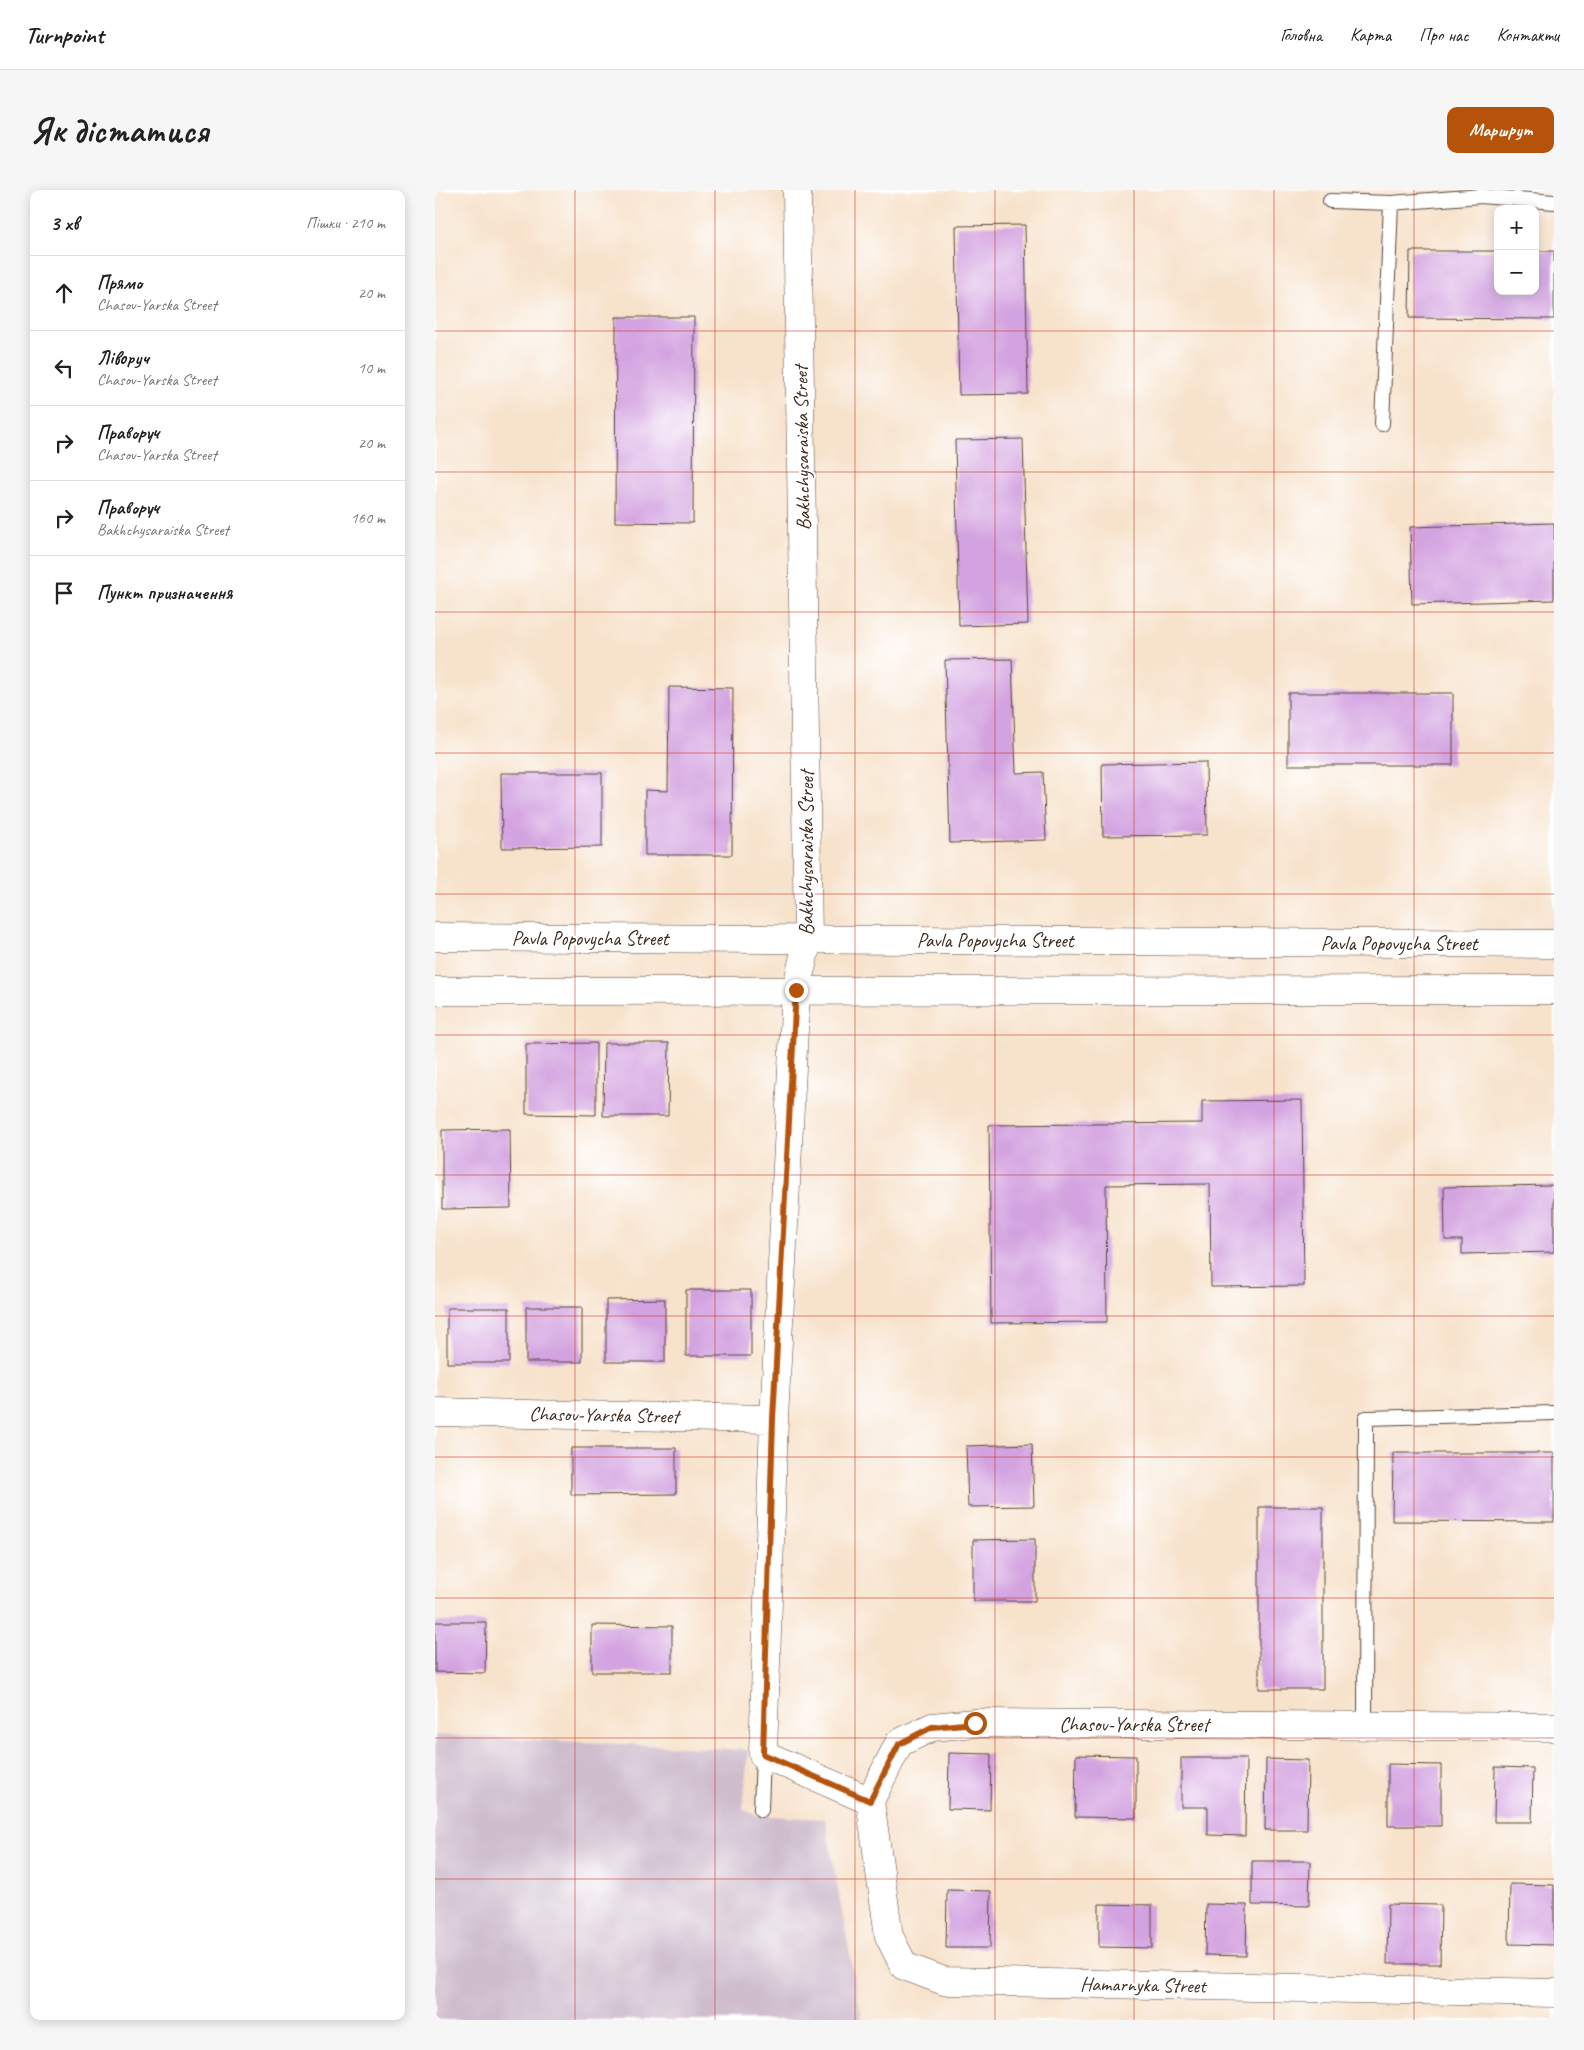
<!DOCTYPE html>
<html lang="uk">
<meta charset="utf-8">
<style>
body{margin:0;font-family:Caveat,sans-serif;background:#f6f6f6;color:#222}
.controls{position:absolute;right:15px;top:15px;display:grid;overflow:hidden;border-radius:10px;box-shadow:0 2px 12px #0003}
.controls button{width:45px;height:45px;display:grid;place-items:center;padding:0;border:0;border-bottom:1px solid #e0e0e0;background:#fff;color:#222;font:25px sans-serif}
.stop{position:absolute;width:15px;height:15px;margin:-11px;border:4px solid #b45309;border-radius:50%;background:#fff}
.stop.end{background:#b45309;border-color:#fff;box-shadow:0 1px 5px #0008}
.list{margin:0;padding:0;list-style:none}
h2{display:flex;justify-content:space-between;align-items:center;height:65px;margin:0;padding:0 20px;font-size:21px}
h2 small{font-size:16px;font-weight:400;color:#767676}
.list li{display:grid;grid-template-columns:32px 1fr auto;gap:15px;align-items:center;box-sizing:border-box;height:75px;padding:0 20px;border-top:1px solid #e0e0e0}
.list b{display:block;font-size:19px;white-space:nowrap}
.list p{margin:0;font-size:16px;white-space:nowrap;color:#767676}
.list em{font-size:16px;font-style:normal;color:#767676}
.icon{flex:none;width:28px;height:28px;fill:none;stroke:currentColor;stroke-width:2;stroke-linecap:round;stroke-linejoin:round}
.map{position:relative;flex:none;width:1119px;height:1830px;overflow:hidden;border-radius:10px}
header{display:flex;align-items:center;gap:30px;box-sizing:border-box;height:70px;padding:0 25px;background:#fff;border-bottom:1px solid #e0e0e0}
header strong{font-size:24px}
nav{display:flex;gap:28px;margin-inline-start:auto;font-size:18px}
.intro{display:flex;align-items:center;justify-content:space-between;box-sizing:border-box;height:120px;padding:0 30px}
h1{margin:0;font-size:35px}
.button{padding:12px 22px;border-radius:10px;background:#b45309;color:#fff;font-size:18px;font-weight:700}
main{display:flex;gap:30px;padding:0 30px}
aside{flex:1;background:#fff;border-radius:10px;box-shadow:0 2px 12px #0003}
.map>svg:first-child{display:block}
.industrial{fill:#cfbdce}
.building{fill:#d3a2e0}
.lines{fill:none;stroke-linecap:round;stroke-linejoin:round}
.service-casing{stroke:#574638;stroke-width:16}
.minor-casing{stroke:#574638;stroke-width:29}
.secondary-casing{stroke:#574638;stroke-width:29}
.service{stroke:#fff;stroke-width:14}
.minor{stroke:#fff;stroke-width:28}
.secondary{stroke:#fff;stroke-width:28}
.route{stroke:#b45309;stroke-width:6}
.grid{fill:none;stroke:#c8321e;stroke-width:1;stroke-opacity:0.55}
.labels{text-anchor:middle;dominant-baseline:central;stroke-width:4.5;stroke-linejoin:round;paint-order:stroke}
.street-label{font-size:20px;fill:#3b2a1e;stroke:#fff}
</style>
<header>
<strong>Turnpoint</strong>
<nav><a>Головна</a><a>Карта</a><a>Про нас</a><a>Контакти</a></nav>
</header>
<div class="intro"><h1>Як дістатися</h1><a class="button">Маршрут</a></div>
<main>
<aside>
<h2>3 хв<small>Пішки · 210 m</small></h2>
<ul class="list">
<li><svg class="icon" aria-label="ahead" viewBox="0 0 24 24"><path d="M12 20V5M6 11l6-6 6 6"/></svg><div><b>Прямо</b><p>Chasov-Yarska Street</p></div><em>20 m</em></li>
<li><svg class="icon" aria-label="left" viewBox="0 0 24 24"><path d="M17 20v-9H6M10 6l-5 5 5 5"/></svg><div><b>Ліворуч</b><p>Chasov-Yarska Street</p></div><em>10 m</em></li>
<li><svg class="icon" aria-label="right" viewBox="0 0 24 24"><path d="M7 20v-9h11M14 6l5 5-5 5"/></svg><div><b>Праворуч</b><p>Chasov-Yarska Street</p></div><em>20 m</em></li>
<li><svg class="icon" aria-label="right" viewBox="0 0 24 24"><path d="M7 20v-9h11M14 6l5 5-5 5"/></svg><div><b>Праворуч</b><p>Bakhchysaraiska Street</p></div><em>160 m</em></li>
<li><svg class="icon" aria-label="arrive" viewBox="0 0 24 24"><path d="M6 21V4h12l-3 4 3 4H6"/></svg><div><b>Пункт призначення</b></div></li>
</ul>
</aside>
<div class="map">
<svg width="1119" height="1830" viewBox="0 0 1119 1830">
<rect width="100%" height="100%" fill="#fff"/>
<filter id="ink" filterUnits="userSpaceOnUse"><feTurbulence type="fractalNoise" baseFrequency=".02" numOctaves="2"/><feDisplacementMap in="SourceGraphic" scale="10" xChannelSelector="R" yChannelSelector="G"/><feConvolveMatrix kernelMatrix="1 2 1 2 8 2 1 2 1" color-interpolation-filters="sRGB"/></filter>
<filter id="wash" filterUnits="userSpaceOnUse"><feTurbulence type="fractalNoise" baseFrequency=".0096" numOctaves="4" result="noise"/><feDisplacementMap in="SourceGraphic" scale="20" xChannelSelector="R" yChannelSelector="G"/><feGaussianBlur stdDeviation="1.12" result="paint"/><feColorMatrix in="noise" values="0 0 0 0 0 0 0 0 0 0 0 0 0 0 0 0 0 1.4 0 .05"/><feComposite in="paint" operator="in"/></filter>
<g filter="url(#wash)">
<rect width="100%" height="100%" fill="#f7e2cb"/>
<path class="industrial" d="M0,1545L313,1560L308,1619L320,1625L390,1629L427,1830H0Z"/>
<g id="blocks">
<path class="building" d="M590,35L593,204L524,205L521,36Z
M975,61H1063V101H1100V61H1119V129L974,128Z
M181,127H259L258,333L180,332Z
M588,249L593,434L524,436L520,250Z
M1119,333V410L977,414L975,337Z
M577,469L581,583L608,582L611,650L515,653L510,470Z
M234,497L298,498L297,665H210V600L233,601Z
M853,503H1018V575H853Z
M771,572L772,645L668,646L667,574Z
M66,583H167V657L67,658Z
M161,853V925L91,924V854Z
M169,853H234L233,926H168Z
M867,910L869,1096L776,1097L775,994L671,995L672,1132L556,1133L554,935L767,933V911Z
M75,939L76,1018L7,1019V940Z
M1119,995V1062L1027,1064V1050H1010L1009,997Z
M251,1100H316V1166H251Z
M230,1109V1172H171V1110Z
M91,1117H147V1172H91Z
M12,1118H74V1173H12Z
M597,1254L599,1316L533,1317L531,1256Z
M136,1258H241V1304L136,1305Z
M958,1263H1119V1332L957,1331Z
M824,1317H888V1499H824Z
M600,1349V1411H538V1350Z
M0,1432H51L50,1483L0,1482Z
M157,1435L237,1436V1482H157Z
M514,1563L556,1564L555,1620L513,1619Z
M641,1565L701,1566V1628L640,1627Z
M746,1568H811L810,1646L773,1645V1617H746Z
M831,1569L873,1570L872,1640H830Z
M953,1574L1006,1575V1636H953Z
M1060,1577L1098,1578L1097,1632H1059Z
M817,1671H875L874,1716L817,1715Z
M1075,1694L1119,1695V1755L1074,1754Z
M512,1700L556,1701L555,1758H511Z
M664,1714L717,1715V1758L664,1757Z
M771,1714L812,1715L811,1766L770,1765Z
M953,1714L1006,1715L1005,1774H952Z"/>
</g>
</g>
<g filter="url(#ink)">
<use href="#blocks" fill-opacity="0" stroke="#574638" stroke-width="1"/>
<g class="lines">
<g class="service-casing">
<path id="service" d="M895,11L956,13L1046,6L1119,12
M947,234L956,13
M930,1536L931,1228L1119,1223
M326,1620L328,1564"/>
</g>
<g class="minor-casing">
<path id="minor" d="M362,0L373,749L361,800L339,1229L328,1564L435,1611L464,1553L497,1537L540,1533L1119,1537
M0,1222L339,1229
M435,1611L454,1746L469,1776L509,1791L1119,1803"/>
</g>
<g class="secondary-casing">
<path id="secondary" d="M0,747L1119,754
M0,801L1119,800"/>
</g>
<use href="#service" class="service"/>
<use href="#minor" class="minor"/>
<use href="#secondary" class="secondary"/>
</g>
</g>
<g class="lines" filter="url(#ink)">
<path class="route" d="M361,800L338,1229L328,1564L435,1611L464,1554L497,1537L540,1533"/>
</g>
<path class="grid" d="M140,0V1830M280,0V1830M420,0V1830M560,0V1830M699,0V1830M839,0V1830M979,0V1830M0,141H1119M0,282H1119M0,422H1119M0,563H1119M0,704H1119M0,845H1119M0,985H1119M0,1126H1119M0,1267H1119M0,1408H1119M0,1548H1119M0,1689H1119"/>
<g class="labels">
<g class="street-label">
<text transform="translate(367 258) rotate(-91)">Bakhchysaraiska Street</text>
<text transform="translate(371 663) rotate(-90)">Bakhchysaraiska Street</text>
<text x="155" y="748">Pavla Popovycha Street</text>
<text x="560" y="750">Pavla Popovycha Street</text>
<text x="964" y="753">Pavla Popovycha Street</text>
<text transform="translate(169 1225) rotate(1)">Chasov-Yarska Street</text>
<text x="699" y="1534">Chasov-Yarska Street</text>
<text transform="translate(708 1795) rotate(1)">Hamarnyka Street</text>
</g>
</g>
</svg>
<div class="controls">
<button>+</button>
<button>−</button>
</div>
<div class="stop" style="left:540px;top:1533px"></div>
<div class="stop end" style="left:361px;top:800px"></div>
</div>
</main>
